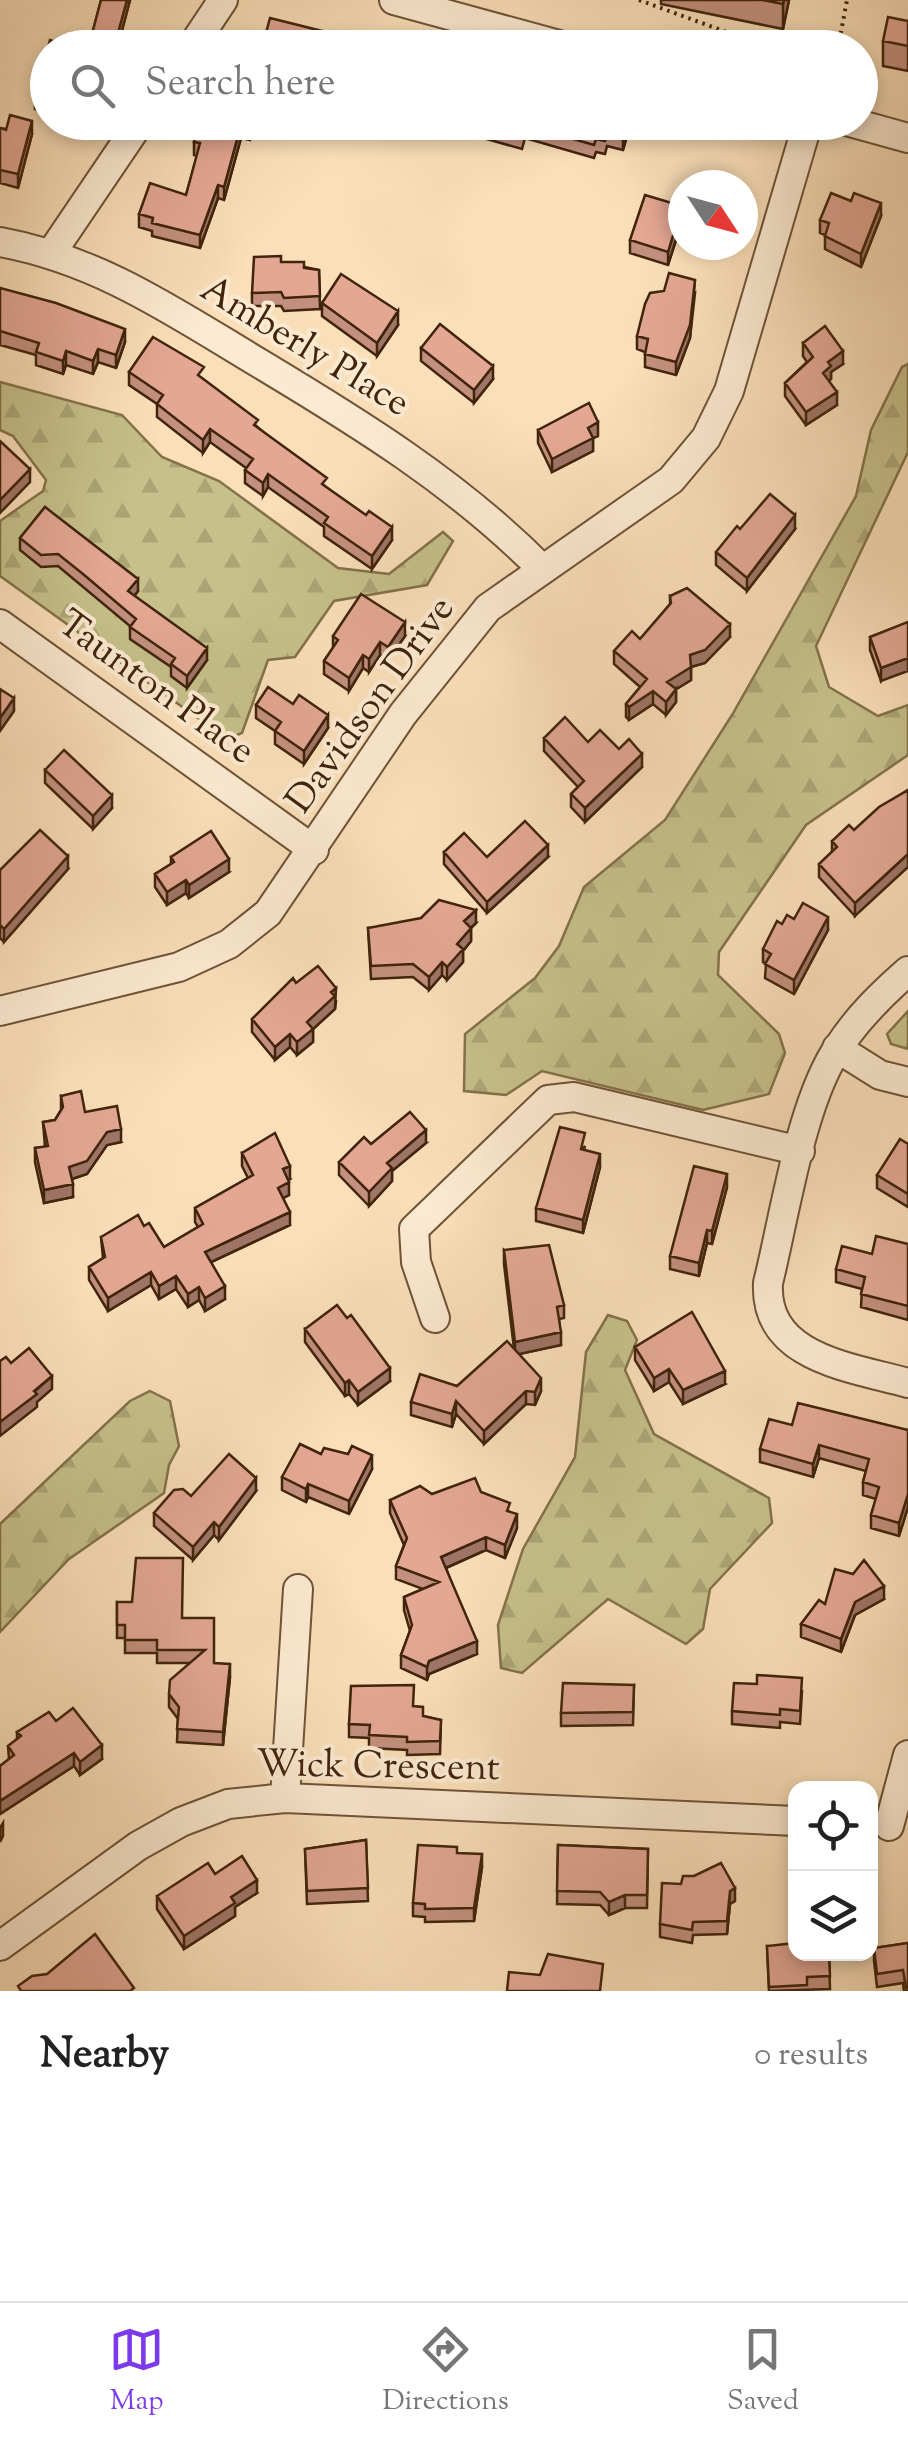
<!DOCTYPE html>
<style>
body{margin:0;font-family:"Sorts Mill Goudy",serif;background:#f2f2f2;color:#222}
.controls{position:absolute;right:30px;bottom:30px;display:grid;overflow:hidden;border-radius:20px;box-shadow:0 5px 15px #0003}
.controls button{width:90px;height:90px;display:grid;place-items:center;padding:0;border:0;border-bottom:2px solid #e0e0e0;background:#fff;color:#222;font:50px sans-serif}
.compass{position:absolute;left:668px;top:170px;width:90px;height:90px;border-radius:50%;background:#fff;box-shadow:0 5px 15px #0003;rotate:126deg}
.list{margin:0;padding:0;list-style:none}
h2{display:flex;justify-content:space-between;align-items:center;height:130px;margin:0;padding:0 40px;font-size:42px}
h2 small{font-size:32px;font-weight:400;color:#767676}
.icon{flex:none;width:55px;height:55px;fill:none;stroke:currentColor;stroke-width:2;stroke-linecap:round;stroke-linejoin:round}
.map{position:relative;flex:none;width:908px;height:1991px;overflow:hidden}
.search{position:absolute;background:#fff;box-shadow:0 5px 15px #0003;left:30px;right:30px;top:30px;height:110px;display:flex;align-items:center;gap:25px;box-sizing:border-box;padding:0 35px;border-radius:55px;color:#767676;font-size:38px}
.sheet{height:310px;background:#fff}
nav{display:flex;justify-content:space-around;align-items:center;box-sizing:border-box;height:140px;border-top:2px solid #e0e0e0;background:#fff;font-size:28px;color:#767676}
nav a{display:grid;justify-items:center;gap:5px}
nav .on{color:#7c3aed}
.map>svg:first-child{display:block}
.forest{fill:url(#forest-firs);stroke:#83724a;stroke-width:2.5}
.park{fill:url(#park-crowns);stroke:#83724a;stroke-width:2.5}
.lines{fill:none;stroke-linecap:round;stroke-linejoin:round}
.minor-casing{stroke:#6e5336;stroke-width:32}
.path{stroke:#40240b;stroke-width:4;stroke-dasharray:2.5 5;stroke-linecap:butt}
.minor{stroke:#fcead2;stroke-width:28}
.wall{fill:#c3907f;stroke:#40240b;stroke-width:2.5}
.shaded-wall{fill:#9f7568;stroke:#40240b;stroke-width:2.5}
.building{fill:#e3a794;stroke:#40240b;stroke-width:2.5}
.labels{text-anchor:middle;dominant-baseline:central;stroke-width:8;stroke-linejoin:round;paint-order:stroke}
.street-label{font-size:38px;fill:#40240b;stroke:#fcead2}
</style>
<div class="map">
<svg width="908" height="1991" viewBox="0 0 908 1991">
<defs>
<pattern id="forest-firs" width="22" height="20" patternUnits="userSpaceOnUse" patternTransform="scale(2.5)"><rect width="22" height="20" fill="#c6c08a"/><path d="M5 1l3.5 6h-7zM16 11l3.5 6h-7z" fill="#aba576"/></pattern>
<pattern id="park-crowns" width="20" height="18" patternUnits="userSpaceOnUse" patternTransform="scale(2.5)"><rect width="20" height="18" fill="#c6c08a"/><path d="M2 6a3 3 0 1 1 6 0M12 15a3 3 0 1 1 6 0" fill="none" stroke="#aba576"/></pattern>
</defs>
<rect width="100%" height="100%" fill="#fadfb9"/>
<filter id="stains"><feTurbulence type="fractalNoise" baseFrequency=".002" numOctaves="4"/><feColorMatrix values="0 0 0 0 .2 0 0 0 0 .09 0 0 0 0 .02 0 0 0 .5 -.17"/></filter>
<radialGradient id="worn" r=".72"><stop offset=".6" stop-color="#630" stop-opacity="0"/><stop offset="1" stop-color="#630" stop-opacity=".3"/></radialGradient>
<path class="forest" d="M908,364V452L816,646L829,687L878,716L908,705V755L806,825L719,952L718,975L779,1034L785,1053L769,1094L703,1110L542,1071L506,1095L464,1091L465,1034L535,978L559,946L584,887L665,820L732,715L856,496L871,430L902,367Z
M0,382L122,415L162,457L219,481L338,568L389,574L443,532L453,541L427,585L334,601L295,657L268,660L242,733L227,739L0,576V521L43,491L46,480L13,436L0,430Z
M608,1315L627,1321L637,1340L625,1370L654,1434L769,1498L772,1523L710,1589L703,1629L686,1644L608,1599L522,1673L501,1668L498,1625L523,1549L575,1457L586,1352Z
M150,1391L170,1401L179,1446L169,1465L164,1493L69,1559L0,1632V1524L130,1401Z"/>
<path class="park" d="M908,1011V1049L891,1044L887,1034Z"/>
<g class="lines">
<g class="minor-casing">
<path id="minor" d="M394,0L570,48
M191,48L223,0
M850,122L908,138
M0,242C99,260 174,312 259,363C359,423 458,484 541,568
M52,252L140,122
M0,624L314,850
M908,971C883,993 859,1016 840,1045C801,1100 785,1215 768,1283C764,1358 850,1367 908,1383
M0,1011L179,967L229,944L268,913L403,714L488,608L671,480L706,438L729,391L808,122
M837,1048L880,1075L908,1082
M435,1318L416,1262L414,1229L548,1100L574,1097L800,1151
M285,1798L298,1589
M889,1826L908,1755
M0,1946L138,1846L181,1822L228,1804L285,1798L796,1821"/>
</g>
<path class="path" d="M639,0L770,48
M838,48L847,0"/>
<use href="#minor" class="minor"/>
</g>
<path class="wall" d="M101,0H130L117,48H48L70,46L91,38Z
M661,0H789L783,29L661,4Z
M908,21V71L883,66V41Z
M48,48V112L35,109V96Z
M219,122H255L250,140L241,138L224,200L218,198L200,248L152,236V231L139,227V214L186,195L197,156L194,155V142L218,126Z
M373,122H397L394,133L373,128Z
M427,122H629V129L623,150L607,146L605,154L596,152L594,158L525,138L522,149Z
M0,128L32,134L18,188L0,183Z
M682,206L683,234L682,233V222L668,265L630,253V240Z
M881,216L861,267L825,249V235L820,233V220Z
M281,262L319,270L320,309L284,311L281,306H252V293Z
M0,288L125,342L116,368L98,362L93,374L66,365L63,374L36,365V355L0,345Z
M695,293L690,338L676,375L645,367V352L637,349V336Z
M322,303L398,325L377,356L322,316Z
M803,343L843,364L831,372V379L829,381L837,405L806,425L785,396V383L807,362L803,356Z
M421,348L493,379L474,403L421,361Z
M129,372L204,380L327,488L392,540L372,569L324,536V527L268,487L263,496L245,483V470L246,468L210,442L203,453L157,417V404L129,385Z
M538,430L598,436L593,438V451L552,472L538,443Z
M45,507L138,591L134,596L207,660L187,688L171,676V667L130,639V626L58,566L41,567L20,550V538Z
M740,529H795L747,591L716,565V552Z
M670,596L730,637L705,663L691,667V680L676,689V702L666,715L653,704L629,720L626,717V704L640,687L614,664V651L640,639L670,604Z
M908,622L881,681L870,650V637Z
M333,636H405L388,660L380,655L369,672L363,668L349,691L324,674V661L333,648Z
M256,705L328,728L304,764L275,744V731L256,718Z
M544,738L588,742L619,749L642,767L585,822L571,807V794L578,787L544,751Z
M45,770L112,808L93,829L45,783Z
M908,790L855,916L819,877V864L832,852V841L854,830Z
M444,852L487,857H548L487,913L444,864Z
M171,857L229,872L189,898L186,893L167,905L155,887V874L171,864Z
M68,869L4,942L0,938V870Z
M794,919L828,930L794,994L765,978L766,964L763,962V949L782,924Z
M476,923L471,928V941L463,951V962L447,980L442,975L429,990L413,977L371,979L368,928Z
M296,983L336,1001L335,1009L313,1029V1042L297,1055L290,1047L275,1060L252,1032V1019Z
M61,1096L85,1112L121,1142L107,1145L87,1174L72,1179L73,1197L44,1203L35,1162V1148L45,1147L43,1122L55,1120L61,1110Z
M426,1143L392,1171V1181L369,1206L339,1175V1162L371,1144Z
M908,1144V1207L877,1188V1175Z
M585,1146L584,1150L600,1167L583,1233L536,1221V1208Z
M242,1153L290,1179L288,1180L289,1195L283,1198L290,1225L211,1262L225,1299L205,1311L199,1300L188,1307L176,1289L159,1299L151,1285L108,1311L89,1280V1267L103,1258L101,1237L144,1226L164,1247L198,1227L195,1222V1208L248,1178L242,1166Z
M727,1187L712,1244L707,1243L699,1276L670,1269V1256Z
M908,1244V1320L861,1307L862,1289L836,1282V1269L872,1254Z
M504,1250L564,1305V1318L559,1319L561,1345L519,1354L541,1391L535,1405L526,1404L484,1444L456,1414L452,1427L411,1415V1402L457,1386L514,1349L504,1264Z
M305,1329L390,1381L358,1405L349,1394L345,1396L305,1342Z
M635,1347L725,1384L683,1404L669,1382L654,1391L635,1360Z
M792,1425L908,1430V1507L899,1536L871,1528V1515L876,1499L863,1495V1482L866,1471L819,1458L813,1477L760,1462V1449Z
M321,1454L372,1469L349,1514L308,1497L306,1502L282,1490V1477Z
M256,1491L219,1540L214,1535L193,1560L154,1526V1513L191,1496Z
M481,1492L510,1512L517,1528L505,1558L486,1550L446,1568L477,1654L429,1674L427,1680L401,1668V1655L410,1631L404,1610V1597L423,1589L396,1579V1566L404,1545L390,1513V1500L432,1494Z
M853,1574L884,1599L855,1615L841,1652L801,1637V1624L825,1604Z
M117,1602L182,1618L214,1663L230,1677L223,1745L177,1742L178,1719L169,1707V1694L190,1663H157V1653H125V1638H117Z
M757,1684L802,1691L800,1724L780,1722V1728L732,1724V1711Z
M634,1685L633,1725L561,1726V1713Z
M413,1706L423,1716L441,1720L440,1754L407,1755V1750L369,1748V1738L349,1737V1724Z
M56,1721L102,1759L80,1775L74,1766L0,1814V1766L9,1759L8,1746L17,1739V1732Z
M366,1840L368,1901L307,1904L305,1849Z
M558,1845L648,1849L647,1908H625L609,1915L600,1905L557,1904Z
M457,1853L482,1867L474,1921L425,1922V1917L413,1916V1903Z
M215,1874L257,1893L235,1907V1916L184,1949L157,1909V1896Z
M735,1901L730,1904L727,1934L693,1935L692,1943L660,1937V1924Z
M908,1943V1991H904L903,1983L877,1987L874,1961V1948Z
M767,1946L829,1954L830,1989L769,1991Z"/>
<path class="shaded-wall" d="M127,0H130L118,46L111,48Z
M784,0H789L783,29V4Z
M32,121V134L18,188V174Z
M251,122H255L250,140V127Z
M627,122H629V129L623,150V138Z
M241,125V138L224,200V187Z
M218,185V198L200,248V235Z
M881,203V216L861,267V254Z
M682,206V220L668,265V252Z
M695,280L690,338L676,375V362Z
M398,311V325L377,356V343Z
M125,329V342L116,368V355Z
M98,349V362L93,374V361Z
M66,351V365L63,374V361Z
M843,351V364L831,372V379L823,386V373L828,362Z
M493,366V379L474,403V390Z
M837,392V405L806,425V412Z
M598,422V436L593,438V451L552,472V459L588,428Z
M210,429V442L203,453V440Z
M30,469V482L0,513V500Z
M268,474V487L263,496V483Z
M795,515V529L747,591V578Z
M392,527V540L372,569V556Z
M138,579V591L128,604V591Z
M405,622V636L388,660V647Z
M730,624V637L705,663L691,667V680L667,695V682L690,655Z
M380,642V655L369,672V659Z
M207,648V660L187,688V676Z
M363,655V668L349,691V678Z
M908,658V671L881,681V668Z
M676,689V702L666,715V702Z
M653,691V704L629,720V707Z
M14,698V711L0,731V718Z
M328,715V728L304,764V751Z
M642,754V767L585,822V808Z
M112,795V808L93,829V816Z
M548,845V857L487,913V902Z
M908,854V867L855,916V903Z
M68,856V869L4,942V929Z
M229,859V872L189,898V885Z
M186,880V893L167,905V892Z
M476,910V923L464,934V921Z
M828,917V930L794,994V980Z
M471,928V941L463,951V962L447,980V967L457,944Z
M442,962V975L429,990V977Z
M336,988L335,1009L313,1029V1042L297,1055V1042L307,1022L331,992Z
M290,1034V1047L275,1060V1047Z
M121,1129V1142L107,1145L87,1174L69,1180V1167L107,1132Z
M426,1130V1143L392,1171V1181L369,1206V1192L387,1163Z
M600,1154V1167L583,1233V1220Z
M290,1166V1179L283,1182V1169Z
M727,1174V1187L712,1244V1231Z
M289,1182V1195L278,1201V1188Z
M73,1184V1197L44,1203V1190Z
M290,1212V1225L205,1265V1252Z
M707,1230V1243L699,1276V1263Z
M151,1272V1285L108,1311V1298Z
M176,1276V1289L159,1299V1286Z
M225,1286V1299L205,1311V1298Z
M199,1287V1300L188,1307V1294Z
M561,1332V1345L515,1355V1342Z
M390,1368V1381L358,1405V1392Z
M669,1369V1382L654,1391V1378Z
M725,1371V1384L683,1404V1390Z
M52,1376V1389L37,1402V1407L0,1436V1422Z
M541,1378V1391L535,1405V1392Z
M349,1380V1394L345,1396V1383Z
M526,1391V1404L484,1444V1431Z
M456,1401V1414L452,1427V1414Z
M819,1445V1458L813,1477V1464Z
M372,1455V1469L349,1514V1501Z
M256,1478V1491L219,1540V1527Z
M308,1484V1497L306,1502V1489Z
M908,1494V1507L899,1536V1523Z
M517,1514V1528L505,1558V1545Z
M214,1522V1535L193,1560V1547Z
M486,1537V1550L441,1570V1557Z
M884,1586V1599L855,1615L841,1652V1639L855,1602Z
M477,1641V1654L429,1674L427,1680V1667L429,1661Z
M230,1664V1677L223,1745V1732Z
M102,1745V1759L80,1775V1762Z
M74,1753V1766L0,1814V1801Z
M3,1823V1836L0,1842V1828Z
M482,1854V1867L474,1921V1908Z
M257,1880V1893L235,1907V1916L184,1949V1936L231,1897Z
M735,1888V1901L730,1904L727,1934L730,1891Z
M625,1895V1908L609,1915V1902Z"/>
<path class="building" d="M101,0H127L118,33L111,45L93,40L91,48H48L50,40L70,46L73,33L91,38Z
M763,0H784L783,4Z
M888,17L908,21V46L883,41Z
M270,18L326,32L322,48H262Z
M48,48V99L35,96Z
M10,115L32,121L18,174L0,170V128L6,130Z
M199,122L218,126L219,122H251L250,127L241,125L224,187L218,185L200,235L152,223L153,218L139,214L150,183L186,195L200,143L194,142Z
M472,122H627L623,138L607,133L605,141L596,139L594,145L525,125L522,136Z
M695,179L709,185H693Z
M831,193L851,201L854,193L881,203L861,254L825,236L829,223L820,220Z
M645,195L682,206L668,252L630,240Z
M281,256V262H304V268L319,270L320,296L284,298L281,292L252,293L254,257Z
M669,273L695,280L690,325L676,362L645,354L648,339L637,336L645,304L650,293L664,291Z
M341,274L398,311L377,343L322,303Z
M0,288L56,303L125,329L116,355L98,349L93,361L66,351L63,361L36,352L39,343L0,331Z
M440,324L493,366L474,390L421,348Z
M825,326L843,351L828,362L831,366L823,373L837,392L806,412L785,383L813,357L803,343Z
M153,337L204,367L198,375L258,420L254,425L327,478L322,484L366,515L369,511L392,527L372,556L324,523L328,517L268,474L263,483L245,470L253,459L210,429L203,440L157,404L163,395L129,372Z
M589,403L598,422L588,428L593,438L552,459L538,430Z
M0,441L30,469L0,500Z
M770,494L795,515L747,578L716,552L737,526L740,529Z
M45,507L138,579L128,591L207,648L187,676L171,664L175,658L130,627L136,619L83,574L58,554L41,555L20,538Z
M687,588L730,624L705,650L690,655L691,667L667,682L676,689L666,702L653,691L629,707L626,704L647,679L614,651L632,631L640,639L671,603L670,596Z
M361,594L405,622L388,647L380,642L369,659L363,655L349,678L324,661L338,640L333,636Z
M908,622V658L881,668L870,637Z
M268,687L293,704L299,695L328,715L304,751L275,731L281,722L256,705Z
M0,689L14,698L0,718Z
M565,717L588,742L600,730L619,749L629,739L642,754L585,808L571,794L584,781L544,738Z
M64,750L112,795L93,816L45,770Z
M908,790V854L855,903L819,864L837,847L832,841L849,825L854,830L879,807Z
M525,821L548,845L487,902L444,852L464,833L487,857Z
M40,830L68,856L4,929L0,925V870Z
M211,831L229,859L189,885L186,880L167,892L155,874L174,862L171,857Z
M439,900L476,910L464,921L471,928L457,944L463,949L447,967L442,962L429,977L413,964L371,966L368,928L421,918Z
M803,903L828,917L794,980L765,964L771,954L763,949L777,921L782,924L787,915L794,919Z
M318,966L336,988L331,992L335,996L307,1022L313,1029L297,1042L290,1034L275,1047L252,1019L293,978L296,983Z
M81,1091L85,1112L117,1106L121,1129L107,1132L87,1161L69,1167L73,1184L44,1190L35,1148L48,1146L43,1122L55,1120L63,1107L61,1096Z
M410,1112L426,1130L387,1163L392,1168L369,1192L339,1162L364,1137L371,1144Z
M560,1127L585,1133L581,1149L600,1154L583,1220L536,1208Z
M275,1133L290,1166L283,1169L289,1182L278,1188L290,1212L205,1252L225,1286L205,1298L199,1287L188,1294L176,1276L159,1286L151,1272L108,1298L89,1267L105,1257L101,1237L138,1215L144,1226L149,1223L164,1247L203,1224L195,1208L253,1175L242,1153Z
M900,1139L908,1144V1194L877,1175Z
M694,1166L727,1174L712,1231L707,1230L699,1263L670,1256Z
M876,1236L908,1244V1306L861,1294L865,1277L836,1269L842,1246L872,1254Z
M549,1245L564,1305L557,1307L561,1332L515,1342L504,1250Z
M337,1305L347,1318L351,1315L390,1368L358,1392L349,1380L345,1383L305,1329Z
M692,1312L725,1371L683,1390L669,1369L654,1378L635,1347Z
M507,1341L541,1378L535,1392L526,1391L484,1431L456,1401L452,1414L411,1402L420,1374L457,1386Z
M29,1348L52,1376L34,1391L37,1394L0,1422V1361L6,1357L11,1363Z
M798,1403L908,1430V1494L899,1523L871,1515L879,1487L863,1482L869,1459L819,1445L813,1464L760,1449L769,1419L792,1425Z
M300,1444L321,1454L324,1448L348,1454L352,1446L372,1455L349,1501L308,1484L306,1489L282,1477Z
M229,1454L256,1478L219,1527L214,1522L193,1547L154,1513L174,1490L183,1489L191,1496Z
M475,1478L481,1492L510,1503L507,1511L517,1514L505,1545L486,1537L441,1557L477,1641L429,1661L427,1667L401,1655L412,1625L404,1597L439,1582L396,1566L407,1538L390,1500L420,1486L432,1494Z
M136,1558H183L182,1618H214V1663L230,1664L223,1732L177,1729L179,1707L169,1694L170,1680L205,1650H157V1640H125V1625H117V1602H132Z
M864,1560L884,1586L855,1602L841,1639L801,1624L819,1600L825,1604L835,1569L853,1574Z
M757,1675L802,1678L800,1711L780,1709V1715L732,1711L734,1683L757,1684Z
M563,1683L634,1685L633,1712L561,1713Z
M414,1685L413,1706L423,1707V1716L441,1720L440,1741L407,1742V1737L369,1735L370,1725L349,1724L351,1686Z
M73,1708L102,1745L80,1762L74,1753L0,1801V1766L14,1755L8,1746L21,1736L17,1732L49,1712L56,1721Z
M366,1840L368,1888L307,1891L305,1849Z
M418,1845L457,1847V1853L482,1854L474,1908L425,1909V1904L413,1903Z
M558,1845L648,1849L647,1895H625L609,1902L600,1892L557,1891Z
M242,1856L257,1880L231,1897L235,1903L184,1936L157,1896L208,1863L215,1874Z
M721,1863L735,1888L730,1891L727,1921L693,1922L692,1930L660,1924L662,1883L681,1884L683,1876H694Z
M95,1934L134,1988L130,1991H21L18,1986L32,1976L47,1974Z
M796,1943V1954H829L830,1976L807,1977V1985L769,1987L767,1946Z
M908,1943V1988H906L903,1970L877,1974L874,1948Z
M548,1954L603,1964L600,1991H507L509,1972L540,1975Z"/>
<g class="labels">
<g class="street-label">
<text transform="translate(304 348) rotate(31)">Amberly Place</text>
<text transform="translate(155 689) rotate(36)">Taunton Place</text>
<text transform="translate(372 706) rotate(-54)">Davidson Drive</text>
<text transform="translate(378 1768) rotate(1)">Wick Crescent</text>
</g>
</g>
<rect width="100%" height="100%" filter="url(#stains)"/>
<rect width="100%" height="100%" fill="url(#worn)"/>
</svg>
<div class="controls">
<button><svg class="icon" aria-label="locate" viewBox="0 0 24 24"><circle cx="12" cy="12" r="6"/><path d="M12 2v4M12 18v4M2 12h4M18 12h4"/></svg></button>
<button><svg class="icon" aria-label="layers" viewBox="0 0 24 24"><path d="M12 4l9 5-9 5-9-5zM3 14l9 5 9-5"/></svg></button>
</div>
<svg class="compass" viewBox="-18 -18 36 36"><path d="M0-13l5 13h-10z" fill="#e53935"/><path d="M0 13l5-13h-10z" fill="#767676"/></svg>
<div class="search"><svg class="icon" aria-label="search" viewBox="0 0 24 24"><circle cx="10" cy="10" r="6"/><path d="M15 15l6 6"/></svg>Search here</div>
</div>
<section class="sheet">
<h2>Nearby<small>0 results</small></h2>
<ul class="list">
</ul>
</section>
<nav>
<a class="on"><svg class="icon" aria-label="map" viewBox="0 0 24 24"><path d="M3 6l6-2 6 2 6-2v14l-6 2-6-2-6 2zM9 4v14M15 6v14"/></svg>Map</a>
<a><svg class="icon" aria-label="directions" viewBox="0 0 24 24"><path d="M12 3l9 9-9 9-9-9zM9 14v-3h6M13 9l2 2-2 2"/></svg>Directions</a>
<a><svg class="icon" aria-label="saved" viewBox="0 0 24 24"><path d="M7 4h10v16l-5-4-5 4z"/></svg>Saved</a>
</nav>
